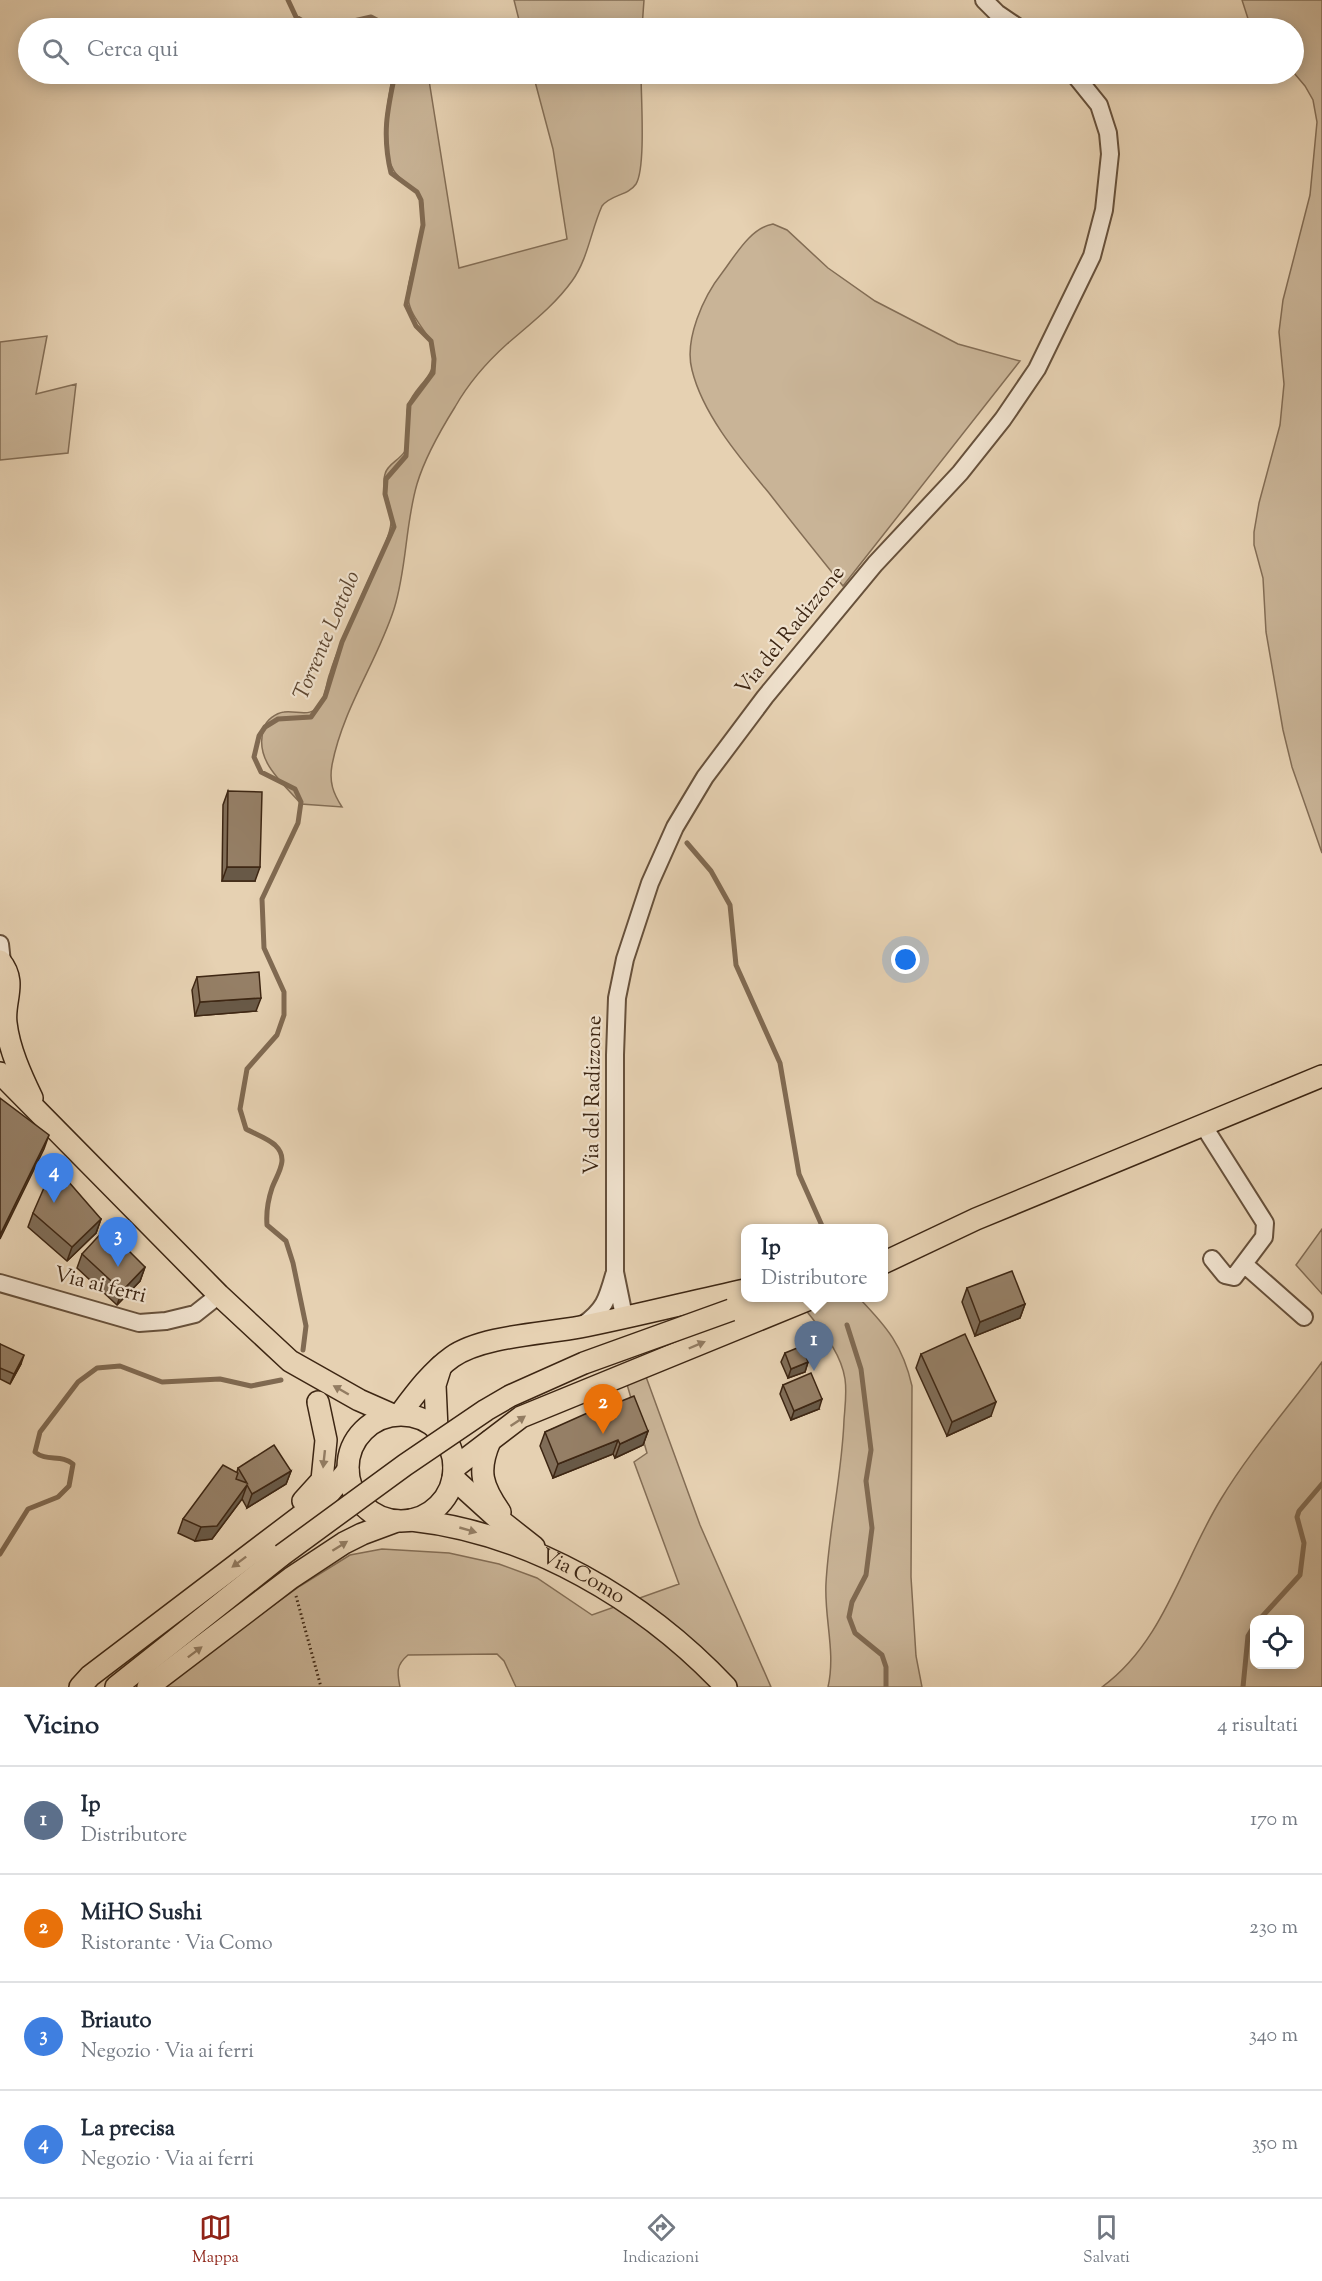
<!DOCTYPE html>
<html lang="it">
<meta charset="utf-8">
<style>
body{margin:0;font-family:"Sorts Mill Goudy",serif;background:#f6f6f7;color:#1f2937}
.controls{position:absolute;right:18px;bottom:18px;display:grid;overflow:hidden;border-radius:12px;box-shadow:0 3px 15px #0003}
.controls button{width:54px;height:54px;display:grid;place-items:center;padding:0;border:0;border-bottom:2px solid #e0e1e3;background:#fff;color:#1f2937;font:30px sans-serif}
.you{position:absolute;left:906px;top:960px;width:21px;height:21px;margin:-15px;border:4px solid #fff;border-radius:50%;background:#1a73e8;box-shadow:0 0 0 9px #1a73e833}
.badge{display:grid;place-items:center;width:39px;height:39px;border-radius:50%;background:#8f2418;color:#fff;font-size:20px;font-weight:700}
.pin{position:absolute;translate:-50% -50px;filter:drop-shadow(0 2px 3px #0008)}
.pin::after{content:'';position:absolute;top:32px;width:21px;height:18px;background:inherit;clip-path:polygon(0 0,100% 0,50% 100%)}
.popup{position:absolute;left:741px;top:1224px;width:147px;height:78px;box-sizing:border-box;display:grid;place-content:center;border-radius:12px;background:#fff;filter:drop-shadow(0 2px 4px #0005);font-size:20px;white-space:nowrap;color:#747a83}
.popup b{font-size:22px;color:#1f2937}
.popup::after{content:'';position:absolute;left:50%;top:100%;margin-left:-12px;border:12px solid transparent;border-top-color:#fff}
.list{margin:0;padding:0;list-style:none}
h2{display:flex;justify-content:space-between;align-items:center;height:78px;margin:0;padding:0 24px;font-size:26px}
h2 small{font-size:20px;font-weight:400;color:#747a83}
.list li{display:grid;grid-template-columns:39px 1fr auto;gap:18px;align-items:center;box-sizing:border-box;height:108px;padding:0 24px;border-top:2px solid #e0e1e3}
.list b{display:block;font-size:22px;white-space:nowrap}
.list p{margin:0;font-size:20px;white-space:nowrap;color:#747a83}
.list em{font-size:20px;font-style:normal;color:#747a83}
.icon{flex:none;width:33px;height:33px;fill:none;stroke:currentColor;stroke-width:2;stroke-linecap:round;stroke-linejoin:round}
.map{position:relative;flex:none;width:1322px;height:1687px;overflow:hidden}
.search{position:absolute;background:#fff;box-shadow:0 3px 15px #0003;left:18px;right:18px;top:18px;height:66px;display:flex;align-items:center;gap:15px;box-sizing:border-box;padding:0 21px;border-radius:33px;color:#747a83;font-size:22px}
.sheet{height:510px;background:#fff}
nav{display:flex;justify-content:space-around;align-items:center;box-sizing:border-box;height:84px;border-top:2px solid #e0e1e3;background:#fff;font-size:16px;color:#747a83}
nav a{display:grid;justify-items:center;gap:3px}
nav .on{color:#8f2418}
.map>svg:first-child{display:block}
.green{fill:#c9b497;stroke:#836d55;stroke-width:1.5;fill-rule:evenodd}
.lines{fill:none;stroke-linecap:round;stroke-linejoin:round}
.stream{stroke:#806a52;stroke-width:5}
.minor-casing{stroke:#67513b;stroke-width:20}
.major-casing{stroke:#3d2613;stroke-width:24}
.path{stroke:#3d2613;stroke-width:3;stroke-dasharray:1.5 3;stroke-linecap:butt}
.minor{stroke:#efe1cd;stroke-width:16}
.major{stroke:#e6d1b2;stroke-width:21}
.major-bridge-casing{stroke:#3d2613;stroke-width:24;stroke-linecap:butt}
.major-bridge{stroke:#e6d1b2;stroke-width:21}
.wall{fill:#806d58;stroke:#3d2613;stroke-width:1.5}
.shaded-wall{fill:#685947;stroke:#3d2613;stroke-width:1.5}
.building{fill:#957f66;stroke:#3d2613;stroke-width:1.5}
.oneway{fill:#927c62}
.labels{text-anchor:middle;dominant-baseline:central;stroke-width:4.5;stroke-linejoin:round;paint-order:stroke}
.street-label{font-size:21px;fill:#3d2613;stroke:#efe1cd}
.water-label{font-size:22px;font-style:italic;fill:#5f4832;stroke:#efe1cd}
</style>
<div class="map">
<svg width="1322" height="1687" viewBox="0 0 1322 1687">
<rect width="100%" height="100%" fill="#e6d1b2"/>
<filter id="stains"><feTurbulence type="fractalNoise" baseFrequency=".00333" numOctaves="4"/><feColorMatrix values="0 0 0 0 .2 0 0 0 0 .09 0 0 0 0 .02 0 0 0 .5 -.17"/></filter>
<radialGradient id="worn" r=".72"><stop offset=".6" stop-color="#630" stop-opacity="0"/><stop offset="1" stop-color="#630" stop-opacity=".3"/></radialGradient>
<path class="green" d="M514,0H644L642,28H521Z
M1242,0H1322V853L1292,767L1283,730L1266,632L1263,578L1254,545V532L1259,503L1280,425L1284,384L1279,332L1283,300L1310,195L1317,122L1313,100L1305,86L1294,73V28H1251Z
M393,74H428L459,268L567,239L553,149L533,74H641C641,96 646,168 636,184C628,196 611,194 602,206C591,230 588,259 572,281C554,306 530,324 507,344C487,362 468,384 455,407C440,431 425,457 417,484C405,525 407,568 394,609C377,662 343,708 332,765C329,782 333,793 342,807L301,804C282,782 253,760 264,728C266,720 276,713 284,712C297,710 312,719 321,703C326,695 326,683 330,673C333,663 337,653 341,644C350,621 360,599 370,577C376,564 384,550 388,536C390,530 392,520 391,514C390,500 381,488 385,474C387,464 400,460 405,451C412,438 404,420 408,406C413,388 433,379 434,359C436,332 405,321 408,289C411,267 428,221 422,200C417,186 401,183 394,171C378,145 388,101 393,74Z
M773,224L787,230L828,268L875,301L958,344L1020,361L843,586C818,555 793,524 769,493C740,458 703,415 692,370C684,340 703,297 722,273C735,256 750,228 773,224Z
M47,336L36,394L76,384L68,453L0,460V342Z
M1322,1229V1294L1296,1265Z
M833,1298H859C887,1327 903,1346 912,1386L911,1577L916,1656L922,1687H828C836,1652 824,1618 826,1583C829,1528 842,1475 844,1420C845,1406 847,1393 845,1379C841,1352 821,1330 805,1309Z
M1322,1362V1687H1102C1164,1642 1182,1562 1221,1499C1250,1451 1288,1408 1322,1362ZM1254,1620H1300V1664H1254Z
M645,1374L700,1525L771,1687H516L504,1661L497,1654L408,1655C396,1665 397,1672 400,1687H160L300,1586L350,1555L382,1549L449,1553L499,1564L537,1578L592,1615L679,1584L634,1462L647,1453L626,1381Z"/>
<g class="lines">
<path class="stream" d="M288,0L296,17L314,28
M323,28L371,17L392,28
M687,843L711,871L730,905L736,965L780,1063L799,1174L823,1228
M847,1325L861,1369L871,1450L866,1481L872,1528L866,1575L852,1602L849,1617L855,1633L882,1655L886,1667V1687
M303,1350L306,1326L293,1263L286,1241L267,1225C266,1212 268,1200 272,1188C277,1174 290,1159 275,1145C267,1138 255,1134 246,1129L240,1109L247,1069L277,1035L284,1015V992L264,948L262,899L298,823L301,802L295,789L261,772L254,757L259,736L265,727L278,719L311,717L325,697L342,642L394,527L385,494L386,479L406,456L409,405L433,373L434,359L431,341L416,326L406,305L423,225L421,200L417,192L391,173C382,135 387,111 395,74
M0,1554L28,1509L58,1497L69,1486L73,1464C62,1454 46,1462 35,1452L40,1432L78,1382L97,1368L120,1366L162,1382L220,1379L251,1386L281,1380
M1259,1620L1300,1575L1304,1543L1297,1517L1299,1511L1322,1484
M1243,1687L1248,1636L1254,1626"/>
<g class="minor-casing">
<path id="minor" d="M984,0L997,13L1019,28
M0,944L2,962
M1203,1125L1265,1223L1264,1237L1234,1277L1225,1275L1212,1259
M1244,1264L1304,1317
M0,1283L139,1323L166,1321L195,1314L219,1295
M624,1316L615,1272V1055L617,998L625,959L650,883L675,827L705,777L765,697L875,564L960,473L1003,419L1037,369L1092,256L1104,210L1110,154L1108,133L1099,105L1074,74
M583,1325C604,1310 607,1300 614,1275"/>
</g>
<g class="major-casing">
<g id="major">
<path d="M0,961C18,983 3,1000 6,1023C9,1049 21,1075 32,1098"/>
<path d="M0,1073L219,1295L290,1361L359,1400L393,1415"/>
<path d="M883,1263L976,1219L1322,1076"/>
<path d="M731,1310L769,1298"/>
<path d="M400,1414C415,1394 431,1372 452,1357C482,1336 543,1334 580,1327C635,1316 690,1302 745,1290"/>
<circle cx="401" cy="1468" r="53"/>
<path d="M437,1429L435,1385L441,1366"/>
<path d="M490,1441C477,1471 482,1486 500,1512"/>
<path d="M454,1468L521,1417L812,1298"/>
<path d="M453,1478L496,1517L534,1547"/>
<path d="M303,1501L322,1480L326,1440L318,1402"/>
<path id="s1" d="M411,1520C530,1533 644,1600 726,1687"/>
<path d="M80,1687L90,1676L327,1496L348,1470"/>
<path d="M116,1687L282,1555"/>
<path d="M148,1687L291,1578L344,1543L362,1534L397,1521"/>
</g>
</g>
<path class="path" d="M296,1596L321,1687"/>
<use href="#minor" class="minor"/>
<use href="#major" class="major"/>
<g class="major-bridge-casing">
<path id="major-bridge" d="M282,1555L405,1465L486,1410L510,1396L584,1363L731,1310"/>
</g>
<use href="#major-bridge" class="major-bridge"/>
</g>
<path class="wall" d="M228,791L255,881H222L223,805Z
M197,977L256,1011L195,1016L192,990Z
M33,1213L101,1219L96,1233L67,1261L28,1227Z
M82,1254L145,1267L140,1281L117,1305L77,1268Z
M967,1288L1025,1304L1020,1318L975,1336L962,1302Z
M0,1344L21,1364L10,1384L0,1379Z
M785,1353L808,1362L805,1372L788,1378L781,1362Z
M921,1354L991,1416L947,1436L916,1368Z
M783,1385L819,1409L791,1420L780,1394Z
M604,1408L648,1431L643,1445L615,1458L613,1454L553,1478L540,1446L545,1432Z
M238,1468L291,1471L286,1484L247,1508L242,1499L212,1539L195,1541L178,1533L183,1519L237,1472Z"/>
<path class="shaded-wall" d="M227,867H260L255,881H222Z
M261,998L256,1011L195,1016L200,1002Z
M49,1135L44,1149L0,1239V1235Z
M101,1219L96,1233L67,1261L72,1247Z
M145,1267L140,1281L117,1305L122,1291Z
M1025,1304L1020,1318L975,1336L980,1322Z
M24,1355L21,1364L10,1384L14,1374Z
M808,1362L805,1372L788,1378L791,1369Z
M822,1399L819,1409L791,1420L794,1411Z
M996,1402L991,1416L947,1436L952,1422Z
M648,1431L643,1445L615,1458L620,1444Z
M618,1440L613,1454L553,1478L558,1464Z
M291,1471L286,1484L247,1508L252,1494Z
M247,1485L242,1499L212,1539L195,1541L201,1527Z"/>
<path class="building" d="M228,791L262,792L260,867H227Z
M259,972L261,998L200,1002L197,977Z
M0,1098L49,1135L0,1235Z
M54,1165L101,1219L72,1247L33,1213Z
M106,1228L145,1267L122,1291L82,1254Z
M1012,1271L1025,1304L980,1322L967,1288Z
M965,1334L996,1402L952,1422L921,1354Z
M0,1344L24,1355L14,1374L0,1368Z
M802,1346L808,1362L791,1369L785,1353Z
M811,1373L822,1399L794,1411L783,1385Z
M634,1396L648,1431L620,1444L618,1440L558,1464L545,1432L603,1406L604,1408Z
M274,1445L291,1471L252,1494L247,1485L217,1526L201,1527L183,1519L223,1465L238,1473L236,1479L247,1483L238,1468Z"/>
<defs><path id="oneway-solid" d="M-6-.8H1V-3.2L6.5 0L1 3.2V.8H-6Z" transform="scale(1.5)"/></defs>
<g class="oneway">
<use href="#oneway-solid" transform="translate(697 1345) rotate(-23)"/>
<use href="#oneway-solid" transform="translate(341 1390) rotate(-150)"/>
<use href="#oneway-solid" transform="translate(518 1421) rotate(-34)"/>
<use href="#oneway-solid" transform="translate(324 1459) rotate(96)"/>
<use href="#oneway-solid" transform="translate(468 1530) rotate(16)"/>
<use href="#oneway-solid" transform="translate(340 1546) rotate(-32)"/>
<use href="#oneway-solid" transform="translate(239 1562) rotate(143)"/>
<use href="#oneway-solid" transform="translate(195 1652) rotate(-37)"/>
</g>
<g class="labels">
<g class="street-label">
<text transform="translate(791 631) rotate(-51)">Via del Radizzone</text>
<text transform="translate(594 1095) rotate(-89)">Via del Radizzone</text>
<text transform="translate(100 1286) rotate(14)">Via ai ferri</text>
<text stroke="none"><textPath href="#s1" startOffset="182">Via Como</textPath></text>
</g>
<g class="water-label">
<text transform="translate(328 636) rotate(-67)">Torrente Lottolo</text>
</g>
</g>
<rect width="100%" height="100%" filter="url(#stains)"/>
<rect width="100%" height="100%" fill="url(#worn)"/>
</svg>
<div class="controls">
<button><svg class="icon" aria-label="locate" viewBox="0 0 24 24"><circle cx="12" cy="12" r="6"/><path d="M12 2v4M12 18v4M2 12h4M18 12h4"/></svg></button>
</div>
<div class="you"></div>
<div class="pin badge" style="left:814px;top:1371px;background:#5c6f8a">1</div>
<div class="popup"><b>Ip</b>Distributore</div>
<div class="pin badge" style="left:603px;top:1434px;background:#e8710a">2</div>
<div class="pin badge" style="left:118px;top:1267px;background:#3f7fe0">3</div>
<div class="pin badge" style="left:54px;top:1203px;background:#3f7fe0">4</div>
<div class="search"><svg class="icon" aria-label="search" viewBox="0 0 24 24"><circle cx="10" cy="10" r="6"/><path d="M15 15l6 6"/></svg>Cerca qui</div>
</div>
<section class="sheet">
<h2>Vicino<small>4 risultati</small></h2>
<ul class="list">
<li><span class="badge" style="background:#5c6f8a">1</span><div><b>Ip</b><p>Distributore</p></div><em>170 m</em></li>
<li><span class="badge" style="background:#e8710a">2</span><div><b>MiHO Sushi</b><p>Ristorante · Via Como</p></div><em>230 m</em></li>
<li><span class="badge" style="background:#3f7fe0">3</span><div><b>Briauto</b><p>Negozio · Via ai ferri</p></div><em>340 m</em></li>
<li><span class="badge" style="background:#3f7fe0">4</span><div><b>La precisa</b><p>Negozio · Via ai ferri</p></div><em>350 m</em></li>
</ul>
</section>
<nav>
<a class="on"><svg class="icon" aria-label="map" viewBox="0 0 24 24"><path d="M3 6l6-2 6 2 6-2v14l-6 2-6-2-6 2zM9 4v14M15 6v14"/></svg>Mappa</a>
<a><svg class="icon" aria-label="directions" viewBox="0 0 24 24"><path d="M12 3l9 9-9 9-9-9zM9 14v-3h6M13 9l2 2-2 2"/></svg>Indicazioni</a>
<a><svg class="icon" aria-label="saved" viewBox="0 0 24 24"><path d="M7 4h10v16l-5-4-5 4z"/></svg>Salvati</a>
</nav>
